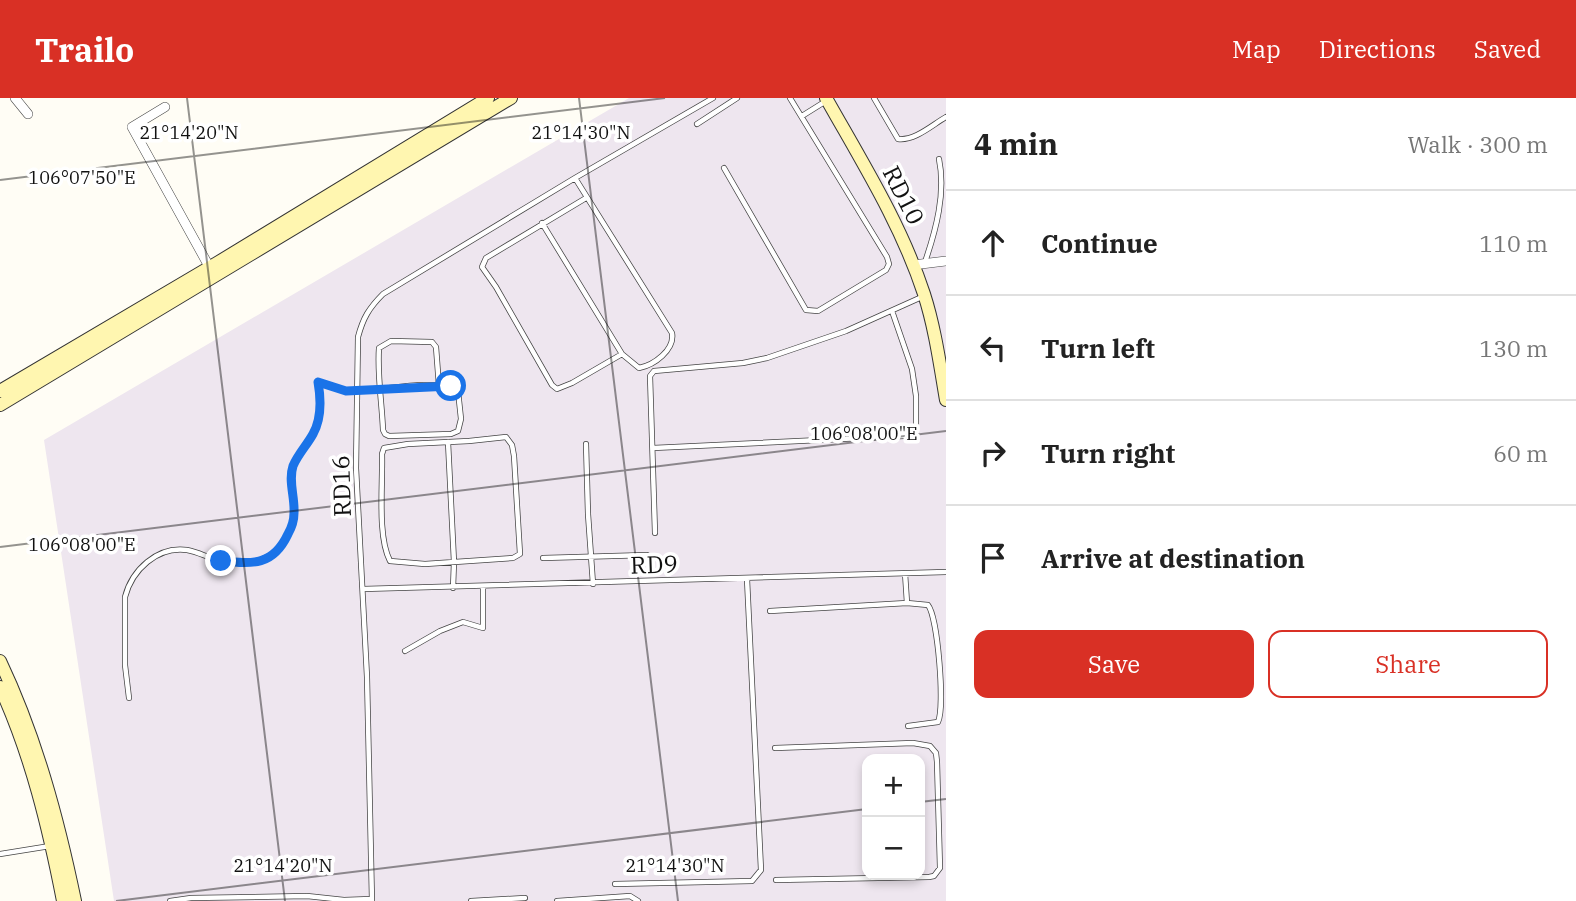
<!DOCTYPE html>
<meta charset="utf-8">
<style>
body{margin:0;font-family:"IBM Plex Serif",serif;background:#f2f2f2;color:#222}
.controls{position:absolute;right:21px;bottom:21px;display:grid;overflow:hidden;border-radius:14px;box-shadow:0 4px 10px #0003}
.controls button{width:63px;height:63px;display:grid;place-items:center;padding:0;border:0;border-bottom:2px solid #e0e0e0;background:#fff;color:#222;font:35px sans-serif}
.stop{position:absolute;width:21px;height:21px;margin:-16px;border:5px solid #1a73e8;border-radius:50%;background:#fff}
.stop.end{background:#1a73e8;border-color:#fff;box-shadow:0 2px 7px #0008}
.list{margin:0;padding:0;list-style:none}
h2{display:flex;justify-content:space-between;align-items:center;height:91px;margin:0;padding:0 28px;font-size:30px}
h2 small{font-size:23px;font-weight:400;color:#767676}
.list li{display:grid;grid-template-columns:46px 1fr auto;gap:21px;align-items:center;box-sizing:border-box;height:105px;padding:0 28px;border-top:2px solid #e0e0e0}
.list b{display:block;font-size:26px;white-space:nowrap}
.list em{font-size:23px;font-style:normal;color:#767676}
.actions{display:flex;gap:14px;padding:21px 28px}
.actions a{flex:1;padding:16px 0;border:2px solid #d93025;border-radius:14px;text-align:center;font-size:24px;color:#d93025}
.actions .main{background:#d93025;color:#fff}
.icon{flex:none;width:38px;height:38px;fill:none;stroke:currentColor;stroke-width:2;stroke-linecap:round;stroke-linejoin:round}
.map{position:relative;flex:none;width:946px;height:803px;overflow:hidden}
header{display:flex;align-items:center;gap:42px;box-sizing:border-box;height:98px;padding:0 35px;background:#d93025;color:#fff}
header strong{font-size:33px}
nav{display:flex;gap:38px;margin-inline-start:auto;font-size:24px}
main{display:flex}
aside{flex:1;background:#fff}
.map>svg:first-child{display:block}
.industrial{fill:#eee6ef;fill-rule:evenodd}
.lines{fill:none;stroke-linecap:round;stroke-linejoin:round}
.lane-casing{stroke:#444;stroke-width:6}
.street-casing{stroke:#444;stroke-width:10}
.secondary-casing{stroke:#333;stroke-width:14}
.lane{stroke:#fff;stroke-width:4.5}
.street{stroke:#fff;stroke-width:9}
.secondary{stroke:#fff6b0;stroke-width:12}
.route{stroke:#1a73e8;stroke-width:9}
.ticks{fill:none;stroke:#111;stroke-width:2;stroke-opacity:0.45}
.labels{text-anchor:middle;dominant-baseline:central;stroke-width:7;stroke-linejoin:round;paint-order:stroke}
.street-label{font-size:24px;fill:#111;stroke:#fff}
.ticks-label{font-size:18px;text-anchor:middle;fill:#111;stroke:#fff;stroke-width:7;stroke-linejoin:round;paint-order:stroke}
</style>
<header>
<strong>Trailo</strong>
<nav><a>Map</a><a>Directions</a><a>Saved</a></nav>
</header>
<main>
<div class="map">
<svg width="946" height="803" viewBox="0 0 946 803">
<rect width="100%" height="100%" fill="#fffdf5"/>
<path class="industrial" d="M629,0H946V803H114L44,342ZM867,661H920V777H867Z"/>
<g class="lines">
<g class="lane-casing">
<path id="lane" d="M874,0L898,41C915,43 932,27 946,19
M802,18L826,3
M697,26L737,0
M724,70L806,212L818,213L886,172L889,166L887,159L790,0
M586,100L486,160L482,169L496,189L552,287L557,291L572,285L622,256
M542,125L622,256L639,270C654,267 675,252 672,235L575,80
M925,164C936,132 946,95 939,61
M506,339L512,347L514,358L520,456L513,460L425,466L390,463C377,438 383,386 382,356L384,350L408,346L469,343Z
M448,344L454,464L453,490
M586,346L588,416L593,486
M653,350L904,338L916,327V298L912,271L892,213
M655,435L650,278L654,273L743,265L767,260L846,233L924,198
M543,460L647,457
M905,475L907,505L928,507C938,520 945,609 938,624L908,628
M363,491L946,474
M770,513L907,505
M405,553L440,533L463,524L483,530V489
M129,600L125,567V499C132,472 157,448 187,452C199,454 210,461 222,463C255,470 283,459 293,425C299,408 288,389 292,372C296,358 306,348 313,336C322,320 321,301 318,284C327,285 335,292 344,292C380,295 419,281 455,290L458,293L461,321L458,333L451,336L389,338L385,336L383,332C382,305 377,277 379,250L391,243L432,244L436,249L439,288
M775,650L913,645L930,648L936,655L937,664L940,770L934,778L929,779L776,782
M0,756L50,748
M615,786L752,783L761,772L747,481
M170,803L191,800L307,798L344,802L371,801
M372,803L367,579L356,370L358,239C363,220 369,210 383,196L575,80L713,0
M471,803L525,800
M557,803L630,798L638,803"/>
</g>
<g class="street-casing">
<path id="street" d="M15,0L28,16
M165,9L132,29L211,172
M913,167L946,163"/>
</g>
<g class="secondary-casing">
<path id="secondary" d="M826,0C862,64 901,126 924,196C935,230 940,267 946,302
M0,293L217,165L488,0
M0,307L511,0
M0,563C36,639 58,721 75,803
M0,589C31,656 49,731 63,803"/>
</g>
<use href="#lane" class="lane"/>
<use href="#street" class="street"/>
<use href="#secondary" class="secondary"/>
</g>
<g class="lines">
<path class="route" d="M221,463C253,466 273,468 288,436C292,429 294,423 294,415C295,399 288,383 293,368C298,356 307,347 313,336C322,320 321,301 318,284L346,293L451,288"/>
</g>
<path class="ticks" d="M187,0L285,803M579,0L678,803M0,82L665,0M0,449L946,333M920,704L946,701M116,803L867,711"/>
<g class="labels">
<g class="street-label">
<text transform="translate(904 97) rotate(63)">RD10</text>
<text transform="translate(341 388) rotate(-92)">RD16</text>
<text transform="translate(654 466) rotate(-2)">RD9</text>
</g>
</g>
<g class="ticks-label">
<text x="189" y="41">21°14'20"N</text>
<text x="581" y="41">21°14'30"N</text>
<text x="82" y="86">106°07'50"E</text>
<text x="864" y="342">106°08'00"E</text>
<text x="82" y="453">106°08'00"E</text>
<text x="283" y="774">21°14'20"N</text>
<text x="675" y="774">21°14'30"N</text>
</g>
</svg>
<div class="controls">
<button>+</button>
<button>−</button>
</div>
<div class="stop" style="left:451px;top:288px"></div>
<div class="stop end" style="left:221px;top:463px"></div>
</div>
<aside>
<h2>4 min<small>Walk · 300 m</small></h2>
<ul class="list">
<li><svg class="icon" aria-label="ahead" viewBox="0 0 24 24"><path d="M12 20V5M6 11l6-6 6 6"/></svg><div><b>Continue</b></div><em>110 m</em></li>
<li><svg class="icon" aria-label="left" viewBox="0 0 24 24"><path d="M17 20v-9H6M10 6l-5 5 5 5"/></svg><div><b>Turn left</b></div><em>130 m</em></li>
<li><svg class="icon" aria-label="right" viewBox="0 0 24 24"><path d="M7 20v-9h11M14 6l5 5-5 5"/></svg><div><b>Turn right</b></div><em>60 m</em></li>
<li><svg class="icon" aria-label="arrive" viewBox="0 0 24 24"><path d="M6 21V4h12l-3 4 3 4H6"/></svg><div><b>Arrive at destination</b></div></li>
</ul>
<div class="actions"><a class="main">Save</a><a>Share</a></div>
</aside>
</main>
